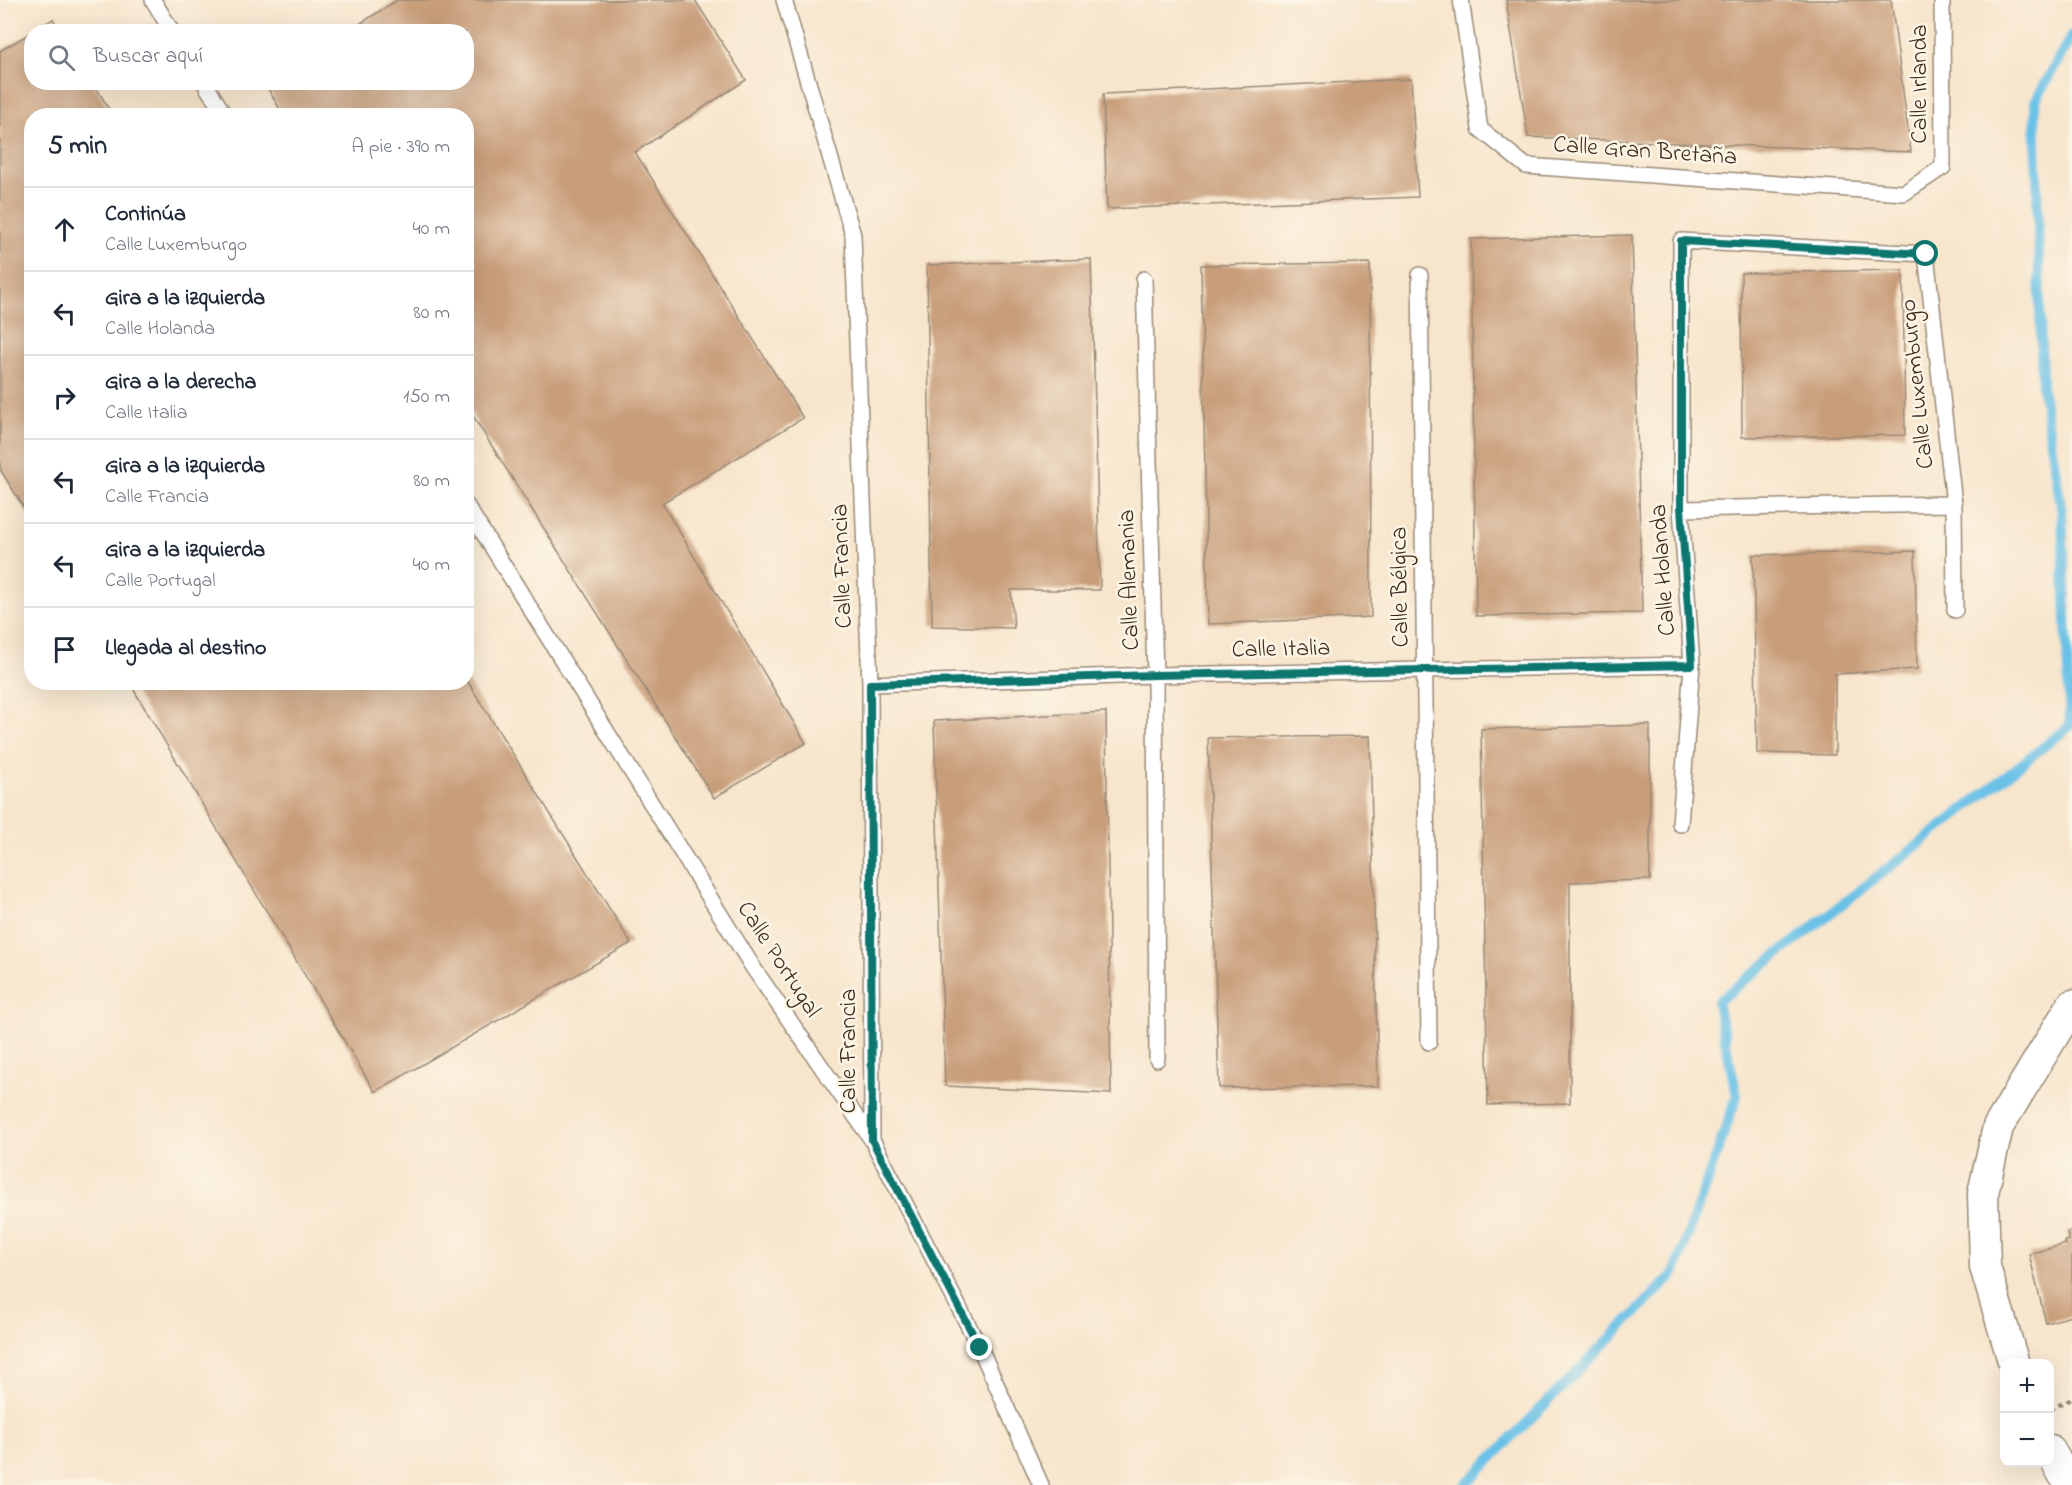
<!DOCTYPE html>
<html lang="es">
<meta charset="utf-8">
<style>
body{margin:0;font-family:"Indie Flower",sans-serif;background:#f2f2f3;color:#1f2937}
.controls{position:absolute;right:18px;bottom:18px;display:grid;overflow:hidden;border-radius:12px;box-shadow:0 6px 24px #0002}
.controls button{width:54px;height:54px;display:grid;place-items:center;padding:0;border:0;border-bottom:2px solid #e0e1e3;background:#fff;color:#1f2937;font:30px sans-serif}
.stop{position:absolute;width:18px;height:18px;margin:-14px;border:4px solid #0f766e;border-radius:50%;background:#fff}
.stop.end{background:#0f766e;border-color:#fff;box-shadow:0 2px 6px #0008}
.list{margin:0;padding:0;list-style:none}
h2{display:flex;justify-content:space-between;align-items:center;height:78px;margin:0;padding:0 24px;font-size:26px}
h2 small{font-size:20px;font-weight:400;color:#747a83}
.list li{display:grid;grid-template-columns:39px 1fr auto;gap:18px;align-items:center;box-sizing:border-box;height:84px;padding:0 24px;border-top:2px solid #e0e1e3}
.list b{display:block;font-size:22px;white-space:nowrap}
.list p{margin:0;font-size:20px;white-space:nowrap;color:#747a83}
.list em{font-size:20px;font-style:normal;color:#747a83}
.icon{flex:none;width:33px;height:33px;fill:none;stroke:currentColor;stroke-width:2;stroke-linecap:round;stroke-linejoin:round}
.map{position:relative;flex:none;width:2072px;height:1485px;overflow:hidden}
.search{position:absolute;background:#fff;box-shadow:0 6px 24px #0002;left:24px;top:24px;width:450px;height:66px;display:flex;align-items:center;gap:15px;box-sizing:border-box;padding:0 21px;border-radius:24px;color:#747a83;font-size:22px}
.panel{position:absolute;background:#fff;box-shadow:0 6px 24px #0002;left:24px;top:108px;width:450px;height:582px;border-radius:24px}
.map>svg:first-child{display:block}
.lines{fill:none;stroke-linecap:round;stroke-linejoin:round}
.stream{stroke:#6ac1e7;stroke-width:10}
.building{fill:#c89d79}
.lane-casing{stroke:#998875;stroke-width:18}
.street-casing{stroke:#998875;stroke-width:33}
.path{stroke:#998875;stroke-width:4;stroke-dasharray:4.5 4.5;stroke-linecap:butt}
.lane{stroke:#fff;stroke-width:15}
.street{stroke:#fff;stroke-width:30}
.route{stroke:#0f766e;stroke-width:8}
.labels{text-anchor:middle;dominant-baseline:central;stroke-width:5;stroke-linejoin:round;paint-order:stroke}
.street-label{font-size:24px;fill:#3b2a1e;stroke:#fcf5e5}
</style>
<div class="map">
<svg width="2072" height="1485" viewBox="0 0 2072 1485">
<rect width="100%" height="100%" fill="#fcf5e5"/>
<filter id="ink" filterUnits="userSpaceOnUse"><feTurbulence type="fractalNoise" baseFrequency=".0167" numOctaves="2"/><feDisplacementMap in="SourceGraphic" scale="12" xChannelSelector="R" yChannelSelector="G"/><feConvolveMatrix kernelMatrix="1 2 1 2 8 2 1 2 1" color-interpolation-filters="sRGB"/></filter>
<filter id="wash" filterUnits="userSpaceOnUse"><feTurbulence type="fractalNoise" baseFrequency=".008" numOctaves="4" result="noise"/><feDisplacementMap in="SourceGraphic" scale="24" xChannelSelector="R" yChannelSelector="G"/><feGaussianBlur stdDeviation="1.35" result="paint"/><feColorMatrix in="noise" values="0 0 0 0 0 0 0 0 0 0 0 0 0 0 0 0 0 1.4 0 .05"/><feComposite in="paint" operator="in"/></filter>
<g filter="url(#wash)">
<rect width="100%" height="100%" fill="#f7e5cc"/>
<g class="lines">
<path class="stream" d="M1465,1485L1674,1274L1737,1096L1717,1002L2070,726L2062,512L2042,386L2035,102L2072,35"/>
</g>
<g id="blocks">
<path class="building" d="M397,0H695L746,80L635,152L803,418L662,503L806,743L714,798L466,405V116H284L264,82H466V32H347Z
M1506,0H1891L1911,152L1528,137Z
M53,19L61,32H32Z
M32,32V82H93L113,116H32V521L0,469V51Z
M1411,79L1418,197L1107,209L1103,94Z
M1632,235L1642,613L1476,616L1471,239Z
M1091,259L1100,590H1011L1014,628L932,626L927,265Z
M1370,263L1371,617L1208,624L1201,265Z
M1903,270L1905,435L1742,437L1741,273Z
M1915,551L1917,669L1835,674V755L1757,753L1753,555Z
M129,682H468L631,943L375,1092Z
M1106,712L1111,1094L945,1086L934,721Z
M1650,725V880L1570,882V1103L1488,1105L1481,729Z
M1370,736L1378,1086L1219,1088L1208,738Z
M2072,1231V1316L2046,1323L2029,1254L2066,1244L2065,1241L2069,1240L2067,1232Z"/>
</g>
</g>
<g filter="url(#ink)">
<use href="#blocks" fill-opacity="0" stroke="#998875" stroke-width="1.5"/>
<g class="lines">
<g class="lane-casing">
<path id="lane" d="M153,0L172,32
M784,0L853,235L870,684L872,1140
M1461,0L1480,129L1526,166L1904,193L1943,167L1942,0
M204,82L225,116
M1420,275L1429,1042
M1144,279L1155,675L1157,1059
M466,505L754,969L872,1140L980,1348L1041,1485
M1681,509L1954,504
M870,684L1155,675L1692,665
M1680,824L1692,665L1681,509V241L1926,254L1954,504L1955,610"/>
</g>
<g class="street-casing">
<path id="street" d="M2014,1364L1985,1267L1983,1193L1998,1127L2072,1005
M2050,1450L2063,1474"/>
</g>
<path class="path" d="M2050,1409L2072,1399"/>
<use href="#lane" class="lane"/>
<use href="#street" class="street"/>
</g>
</g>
<g class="lines" filter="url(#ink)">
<path class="route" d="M980,1348L872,1140L870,684L1155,675L1692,665L1681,508V241L1926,254"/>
</g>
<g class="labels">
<g class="street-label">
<text transform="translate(1920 84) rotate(-90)">Calle Irlanda</text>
<text transform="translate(1645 152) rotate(4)">Calle Gran Bretaña</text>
<text transform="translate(1918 384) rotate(-96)">Calle Luxemburgo</text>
<text transform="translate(843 566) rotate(-92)">Calle Francia</text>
<text transform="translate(1664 570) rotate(-94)">Calle Holanda</text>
<text transform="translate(1130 580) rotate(-92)">Calle Alemania</text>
<text transform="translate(1401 587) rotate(-91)">Calle Bélgica</text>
<text transform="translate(1281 650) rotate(-1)">Calle Italia</text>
<text transform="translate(778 960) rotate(57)">Calle Portugal</text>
<text transform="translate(849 1051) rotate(-90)">Calle Francia</text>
</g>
</g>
</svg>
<div class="controls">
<button>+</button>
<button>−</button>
</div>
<div class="stop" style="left:1926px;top:254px"></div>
<div class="stop end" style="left:980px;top:1348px"></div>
<div class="search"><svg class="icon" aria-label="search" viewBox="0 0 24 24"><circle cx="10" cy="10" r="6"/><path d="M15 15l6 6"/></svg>Buscar aquí</div>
<section class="panel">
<h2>5 min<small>A pie · 390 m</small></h2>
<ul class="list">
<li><svg class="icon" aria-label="ahead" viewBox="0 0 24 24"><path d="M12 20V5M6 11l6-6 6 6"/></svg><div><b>Continúa</b><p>Calle Luxemburgo</p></div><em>40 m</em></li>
<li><svg class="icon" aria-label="left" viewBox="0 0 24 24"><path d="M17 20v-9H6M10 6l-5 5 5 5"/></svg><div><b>Gira a la izquierda</b><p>Calle Holanda</p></div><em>80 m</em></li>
<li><svg class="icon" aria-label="right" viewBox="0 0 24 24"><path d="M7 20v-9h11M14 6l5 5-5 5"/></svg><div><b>Gira a la derecha</b><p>Calle Italia</p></div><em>150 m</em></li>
<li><svg class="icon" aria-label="left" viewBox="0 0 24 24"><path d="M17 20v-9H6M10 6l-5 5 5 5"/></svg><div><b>Gira a la izquierda</b><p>Calle Francia</p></div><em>80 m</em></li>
<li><svg class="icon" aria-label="left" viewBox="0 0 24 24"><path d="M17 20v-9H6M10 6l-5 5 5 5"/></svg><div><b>Gira a la izquierda</b><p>Calle Portugal</p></div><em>40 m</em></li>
<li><svg class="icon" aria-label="arrive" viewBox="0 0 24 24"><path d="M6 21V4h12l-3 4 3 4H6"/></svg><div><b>Llegada al destino</b></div></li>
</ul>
</section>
</div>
